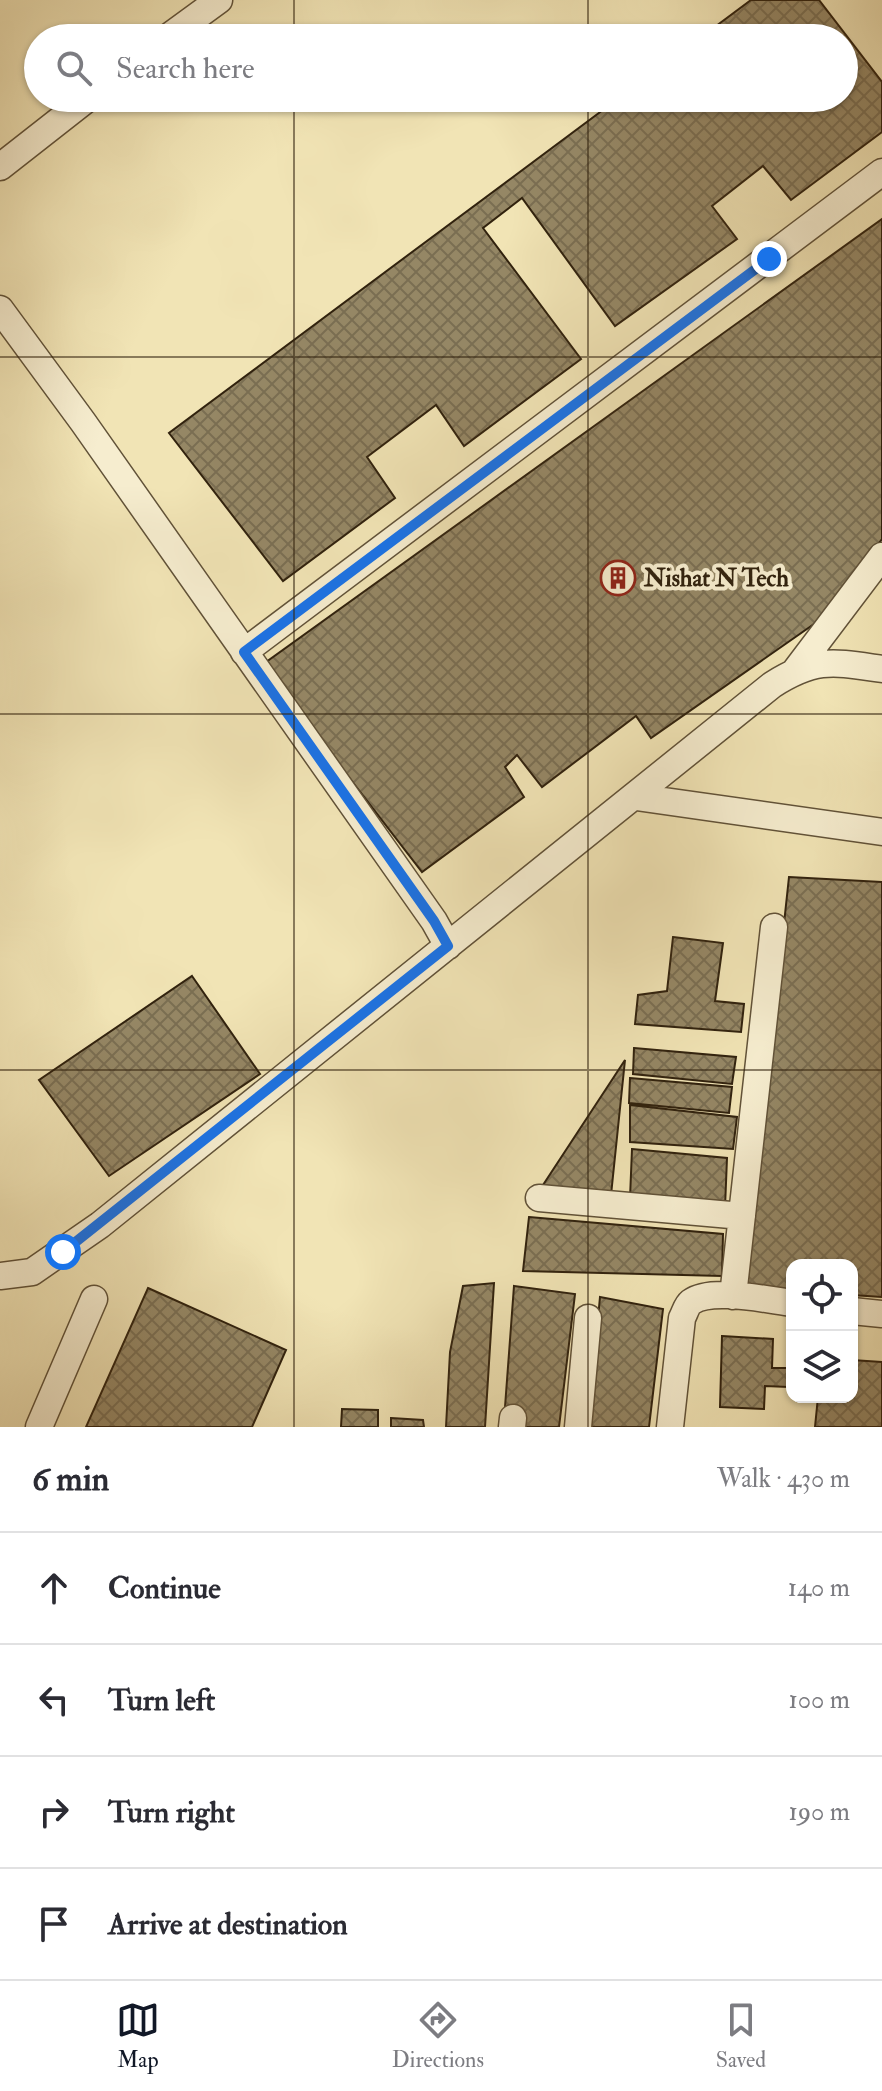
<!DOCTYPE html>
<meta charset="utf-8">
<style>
body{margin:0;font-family:"IM FELL Double Pica",serif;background:#f7f7f7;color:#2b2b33}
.controls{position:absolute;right:24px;bottom:24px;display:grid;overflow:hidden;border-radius:16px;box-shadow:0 2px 6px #0004}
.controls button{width:72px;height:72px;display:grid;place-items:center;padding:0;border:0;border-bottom:2px solid #e1e1e2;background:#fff;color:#2b2b33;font:40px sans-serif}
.stop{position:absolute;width:24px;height:24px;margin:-18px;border:6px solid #1a73e8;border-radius:50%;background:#fff}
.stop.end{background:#1a73e8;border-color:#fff;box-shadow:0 2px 8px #0008}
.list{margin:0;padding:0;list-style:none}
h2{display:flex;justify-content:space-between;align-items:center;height:104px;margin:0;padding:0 32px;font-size:34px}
h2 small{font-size:26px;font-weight:400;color:#7c7c81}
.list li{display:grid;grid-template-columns:52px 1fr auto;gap:24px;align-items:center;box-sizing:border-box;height:112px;padding:0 32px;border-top:2px solid #e1e1e2}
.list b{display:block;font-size:30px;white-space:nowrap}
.list em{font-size:26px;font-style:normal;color:#7c7c81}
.icon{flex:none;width:44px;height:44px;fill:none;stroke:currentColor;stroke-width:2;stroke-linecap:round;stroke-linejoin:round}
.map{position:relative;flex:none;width:882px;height:1427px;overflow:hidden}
.search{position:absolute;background:#fff;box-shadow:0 2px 6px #0004;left:24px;right:24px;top:24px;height:88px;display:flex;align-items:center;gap:20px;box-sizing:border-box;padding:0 28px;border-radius:44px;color:#7c7c81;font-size:30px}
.sheet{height:552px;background:#fff}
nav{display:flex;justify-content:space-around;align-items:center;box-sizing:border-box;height:112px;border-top:2px solid #e1e1e2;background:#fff;font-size:22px;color:#7c7c81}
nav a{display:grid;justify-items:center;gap:4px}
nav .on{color:#111827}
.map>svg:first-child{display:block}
.building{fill:url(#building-cross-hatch);stroke:#31220e;stroke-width:2}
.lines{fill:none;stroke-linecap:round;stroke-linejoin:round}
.minor-casing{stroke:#615238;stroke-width:29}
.minor{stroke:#f6edcf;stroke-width:26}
.route{stroke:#1a73e8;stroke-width:10}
.grid{fill:none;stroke:#31220e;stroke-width:2;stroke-opacity:0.55}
.labels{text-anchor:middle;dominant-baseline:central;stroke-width:8;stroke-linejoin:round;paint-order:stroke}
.poi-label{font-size:24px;font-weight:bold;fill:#31220e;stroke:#f6edcf;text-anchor:start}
</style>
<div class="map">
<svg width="882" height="1427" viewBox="0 0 882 1427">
<defs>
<pattern id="building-cross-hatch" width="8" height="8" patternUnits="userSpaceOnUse" patternTransform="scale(2)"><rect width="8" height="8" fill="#958765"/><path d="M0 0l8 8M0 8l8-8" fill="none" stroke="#7a6e52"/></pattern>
</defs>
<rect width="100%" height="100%" fill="#f1e4b5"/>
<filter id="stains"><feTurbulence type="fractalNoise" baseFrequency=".0025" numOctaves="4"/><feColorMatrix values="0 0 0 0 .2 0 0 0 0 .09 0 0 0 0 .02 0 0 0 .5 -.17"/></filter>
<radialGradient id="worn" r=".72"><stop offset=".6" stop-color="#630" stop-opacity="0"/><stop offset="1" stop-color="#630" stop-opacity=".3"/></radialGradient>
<path class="building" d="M751,0H819L882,82V132L791,200L763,166L712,206L737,239L615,326L522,198L483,228L581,359L464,446L436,405L367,457L395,498L283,581L169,433L619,98H844V38H700Z
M882,219V539L824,617L651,738L636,716L542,787L517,755L505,767L524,797L422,872L262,665Z
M789,877L882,882V1297L852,1295V1265H792V1290L745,1287Z
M673,937L723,943L715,1001L744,1004L741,1032L635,1024L638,995L667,991Z
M192,976L260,1074L109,1176L39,1080Z
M634,1048L736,1057L732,1084L633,1074Z
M625,1060L611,1195L543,1185Z
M630,1078L732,1087L729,1113L629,1103Z
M630,1105L737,1117L733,1149L630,1142Z
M632,1149L727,1158L725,1208L630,1198Z
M529,1217L723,1234L722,1276L523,1271Z
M494,1283L485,1427H446L450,1352L463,1286Z
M514,1286L575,1294L559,1427H519L521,1411L505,1407Z
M148,1288L286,1350L252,1427H86Z
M600,1297L663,1309L649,1427H588Z
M722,1336L773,1339L772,1368H789L788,1387L765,1386L764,1409L720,1407Z
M852,1360L882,1362V1427H815L818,1397H852Z
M342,1409L378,1410V1427H341Z
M391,1418L423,1420L424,1427H391Z"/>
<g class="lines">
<g class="minor-casing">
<path id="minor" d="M167,38L219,0
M0,167L88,98
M0,309L83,422L434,921L448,946
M244,652L882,172
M795,671L882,556
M636,797L882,832
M539,1198L742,1216
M0,1276L32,1272L100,1225L772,685C816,657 833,662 882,669
M733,1296L774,927
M852,1311L882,1314
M39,1427L94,1299
M512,1427L513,1418
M578,1427L588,1318
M670,1427L682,1318C685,1313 686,1306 691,1302C711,1287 768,1300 792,1303"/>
</g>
<use href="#minor" class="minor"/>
</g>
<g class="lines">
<path class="route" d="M63,1252L448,946L434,921L244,652L769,259"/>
</g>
<path class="grid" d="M294,0V38M588,0V38M294,98V1427M588,98V1427M0,357H882M0,714H882M0,1070H882"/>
<defs>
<g id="building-ring" transform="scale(1.8)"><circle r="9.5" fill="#f6edcf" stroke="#8f2418" stroke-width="1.5"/><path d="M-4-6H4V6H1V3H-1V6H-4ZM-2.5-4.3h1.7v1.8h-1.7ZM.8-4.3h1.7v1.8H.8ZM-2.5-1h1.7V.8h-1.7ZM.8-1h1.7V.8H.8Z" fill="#8f2418"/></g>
</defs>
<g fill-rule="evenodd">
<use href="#building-ring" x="618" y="578"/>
</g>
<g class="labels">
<g class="poi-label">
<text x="644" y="578">Nishat N Tech</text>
</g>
</g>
<rect width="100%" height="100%" filter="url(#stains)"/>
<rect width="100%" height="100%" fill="url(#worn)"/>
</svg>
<div class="controls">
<button><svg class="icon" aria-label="locate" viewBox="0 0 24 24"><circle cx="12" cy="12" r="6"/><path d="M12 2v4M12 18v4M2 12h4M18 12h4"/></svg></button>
<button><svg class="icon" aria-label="layers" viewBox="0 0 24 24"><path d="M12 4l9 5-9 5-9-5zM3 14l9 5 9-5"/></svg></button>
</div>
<div class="stop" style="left:63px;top:1252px"></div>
<div class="stop end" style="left:769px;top:259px"></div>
<div class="search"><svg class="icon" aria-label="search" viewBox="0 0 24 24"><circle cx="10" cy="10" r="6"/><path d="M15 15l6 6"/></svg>Search here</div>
</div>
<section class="sheet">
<h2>6 min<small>Walk · 430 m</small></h2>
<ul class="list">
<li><svg class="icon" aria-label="ahead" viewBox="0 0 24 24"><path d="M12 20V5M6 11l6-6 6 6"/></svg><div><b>Continue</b></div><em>140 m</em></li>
<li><svg class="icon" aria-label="left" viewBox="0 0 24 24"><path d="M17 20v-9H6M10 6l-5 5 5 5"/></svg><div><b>Turn left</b></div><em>100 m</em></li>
<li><svg class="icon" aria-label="right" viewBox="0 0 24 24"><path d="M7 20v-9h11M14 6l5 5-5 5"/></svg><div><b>Turn right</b></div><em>190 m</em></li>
<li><svg class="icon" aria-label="arrive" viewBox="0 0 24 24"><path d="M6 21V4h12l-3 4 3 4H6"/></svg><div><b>Arrive at destination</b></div></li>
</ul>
</section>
<nav>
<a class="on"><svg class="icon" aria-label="map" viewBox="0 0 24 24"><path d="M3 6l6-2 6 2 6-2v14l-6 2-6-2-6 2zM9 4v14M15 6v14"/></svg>Map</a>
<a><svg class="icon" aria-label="directions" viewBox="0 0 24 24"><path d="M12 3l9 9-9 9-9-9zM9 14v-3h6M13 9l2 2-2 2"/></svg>Directions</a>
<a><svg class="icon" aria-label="saved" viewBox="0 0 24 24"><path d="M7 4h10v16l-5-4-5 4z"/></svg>Saved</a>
</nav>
